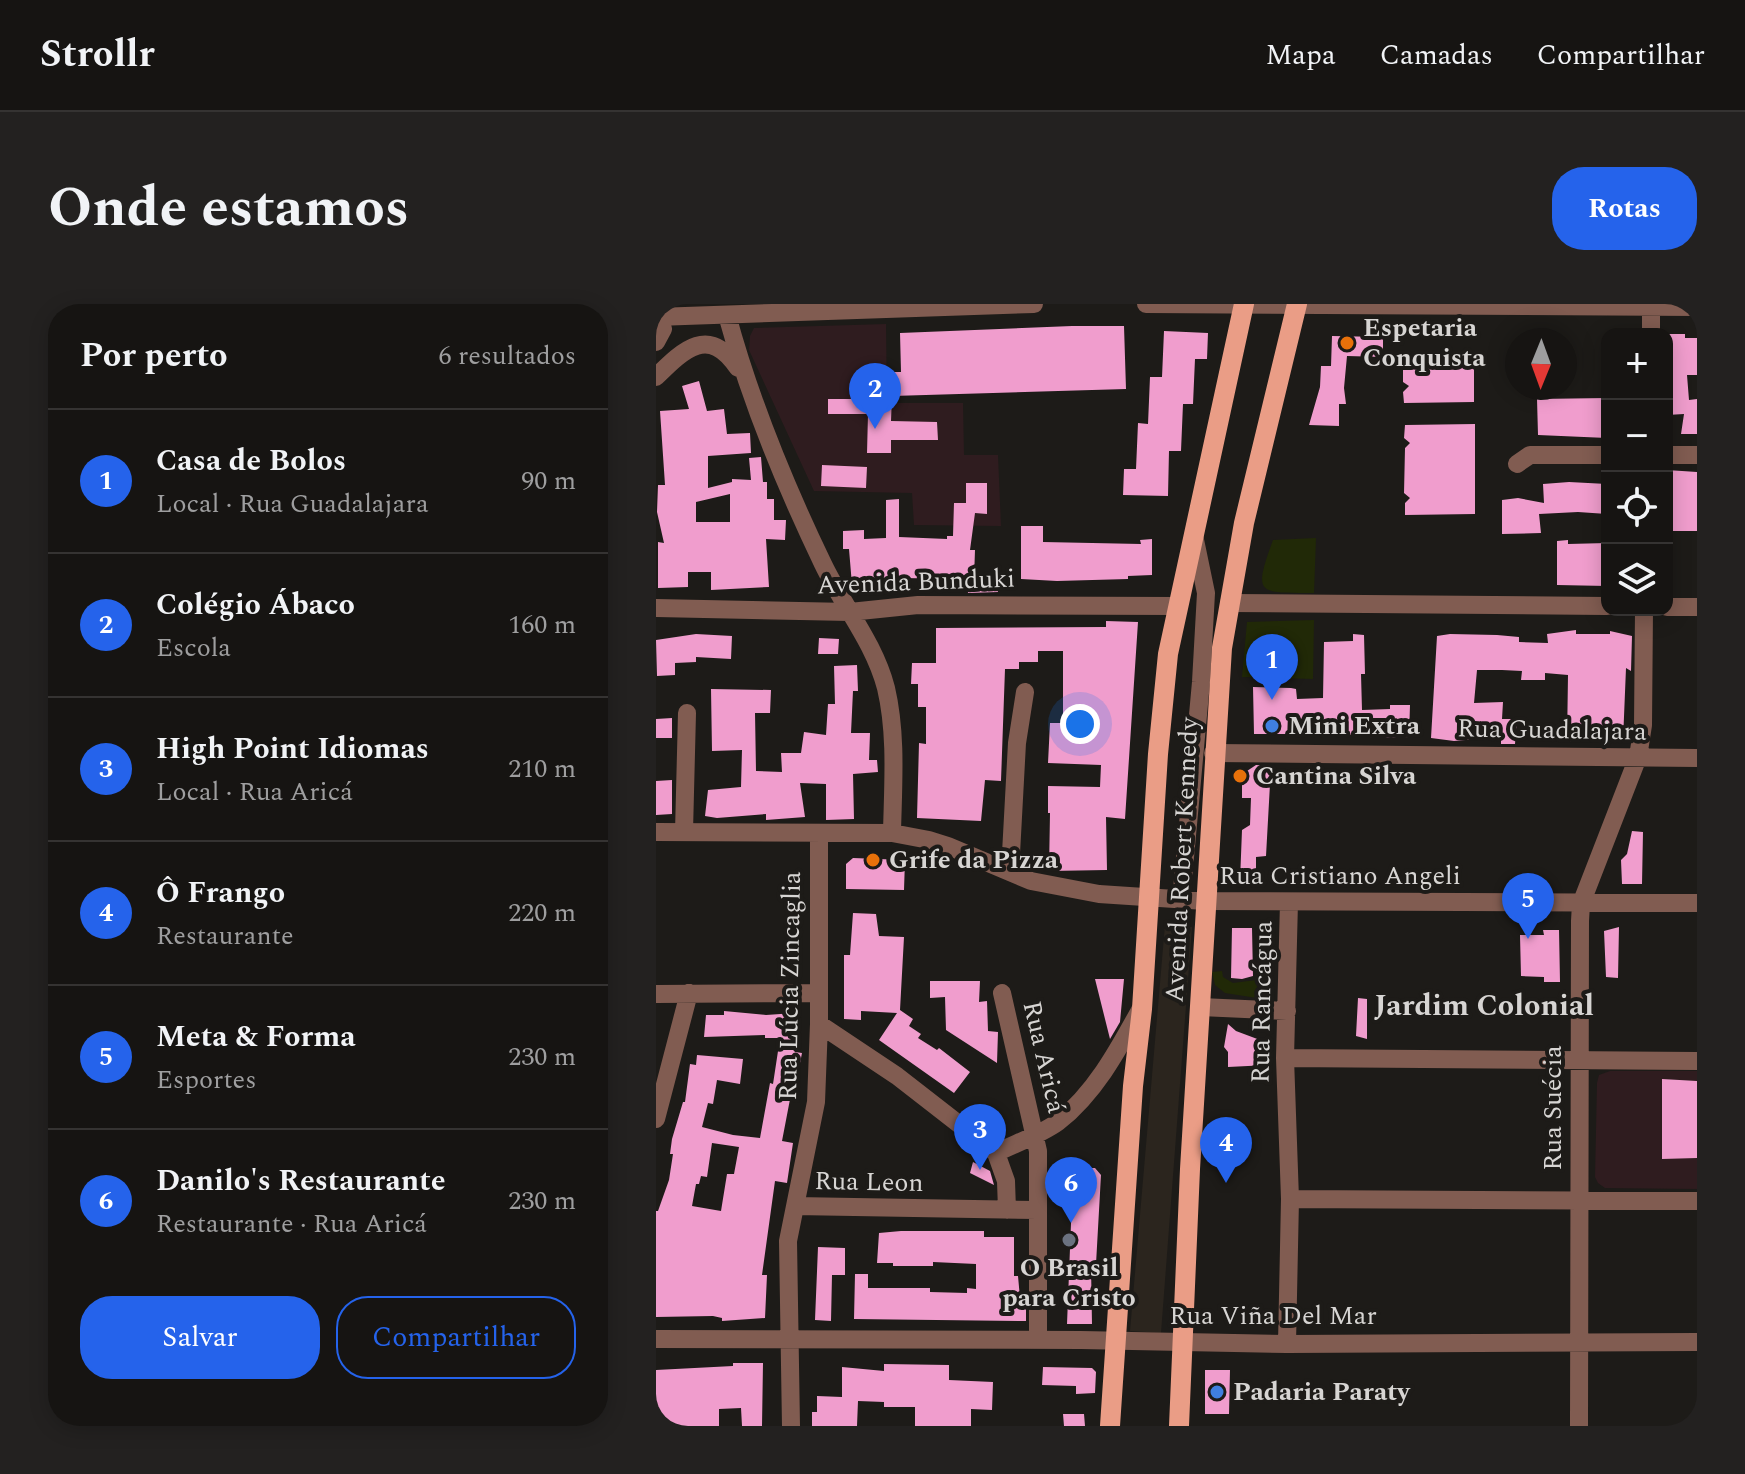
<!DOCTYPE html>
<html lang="pt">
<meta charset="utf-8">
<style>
body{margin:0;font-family:Spectral,serif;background:#232120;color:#f1f3f6}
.controls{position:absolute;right:24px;top:24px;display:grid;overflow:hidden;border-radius:16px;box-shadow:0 4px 20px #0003}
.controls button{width:72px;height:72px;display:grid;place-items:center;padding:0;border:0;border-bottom:2px solid #353332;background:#161412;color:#f1f3f6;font:40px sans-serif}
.compass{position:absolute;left:849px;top:24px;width:72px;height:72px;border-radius:50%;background:#161412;box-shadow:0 4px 20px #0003;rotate:181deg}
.you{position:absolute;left:424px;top:420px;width:28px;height:28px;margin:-20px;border:6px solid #fff;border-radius:50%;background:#1a73e8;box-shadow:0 0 0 12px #1a73e833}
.badge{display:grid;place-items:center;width:52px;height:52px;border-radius:50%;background:#2563eb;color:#fff;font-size:26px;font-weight:700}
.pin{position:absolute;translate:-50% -66px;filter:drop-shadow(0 2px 4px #0008)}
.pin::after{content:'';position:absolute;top:42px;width:28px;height:24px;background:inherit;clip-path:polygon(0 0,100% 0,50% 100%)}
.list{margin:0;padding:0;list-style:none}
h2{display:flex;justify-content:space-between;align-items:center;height:104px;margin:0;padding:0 32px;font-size:34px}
h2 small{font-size:26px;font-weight:400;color:#9e9e9f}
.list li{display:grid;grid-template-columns:52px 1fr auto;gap:24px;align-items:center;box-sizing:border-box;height:144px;padding:0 32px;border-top:2px solid #353332}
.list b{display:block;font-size:30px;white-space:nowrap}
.list p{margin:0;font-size:26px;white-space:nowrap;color:#9e9e9f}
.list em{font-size:26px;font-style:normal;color:#9e9e9f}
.actions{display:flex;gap:16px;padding:24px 32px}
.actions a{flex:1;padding:18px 0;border:2px solid #2563eb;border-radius:32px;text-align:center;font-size:28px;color:#2563eb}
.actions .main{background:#2563eb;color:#fff}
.icon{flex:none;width:44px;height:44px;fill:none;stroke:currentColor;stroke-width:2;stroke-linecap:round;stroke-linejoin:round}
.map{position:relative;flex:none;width:1041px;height:1122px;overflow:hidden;border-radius:32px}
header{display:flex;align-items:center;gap:48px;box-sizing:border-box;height:112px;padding:0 40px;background:#161412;border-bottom:2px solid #353332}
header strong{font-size:38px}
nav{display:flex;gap:44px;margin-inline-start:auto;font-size:28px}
.intro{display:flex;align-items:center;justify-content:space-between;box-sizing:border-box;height:192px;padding:0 48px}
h1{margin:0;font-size:56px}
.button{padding:20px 36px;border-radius:32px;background:#2563eb;color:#fff;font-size:28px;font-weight:700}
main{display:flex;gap:48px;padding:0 48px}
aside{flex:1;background:#161412;border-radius:32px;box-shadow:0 4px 20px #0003}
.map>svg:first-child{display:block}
.built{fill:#2b251e}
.education{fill:#2f1c1f}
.green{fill:#212907}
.building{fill:#f09dcd;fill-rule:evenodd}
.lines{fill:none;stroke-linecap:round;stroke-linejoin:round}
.minor{stroke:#815c51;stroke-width:18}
.major{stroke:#ea9d86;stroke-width:20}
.food-dot{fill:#e8710a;stroke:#1d1b18;stroke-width:3}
.shop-dot{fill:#3f7fe0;stroke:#1d1b18;stroke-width:3}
.worship-dot{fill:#6b7280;stroke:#1d1b18;stroke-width:3}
.labels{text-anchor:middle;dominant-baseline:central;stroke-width:8;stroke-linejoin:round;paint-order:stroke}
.poi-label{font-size:26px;font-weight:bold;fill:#d7d5d3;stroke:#1d1b18;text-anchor:start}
.street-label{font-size:26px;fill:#d7d5d3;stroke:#1d1b18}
.quarter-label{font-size:30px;font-weight:bold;fill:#d7d5d3;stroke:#1d1b18}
</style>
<header>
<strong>Strollr</strong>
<nav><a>Mapa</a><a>Camadas</a><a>Compartilhar</a></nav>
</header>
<div class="intro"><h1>Onde estamos</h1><a class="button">Rotas</a></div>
<main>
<aside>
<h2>Por perto<small>6 resultados</small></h2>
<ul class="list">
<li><span class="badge">1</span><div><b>Casa de Bolos</b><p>Local · Rua Guadalajara</p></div><em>90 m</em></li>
<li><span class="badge">2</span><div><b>Colégio Ábaco</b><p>Escola</p></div><em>160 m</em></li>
<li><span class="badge">3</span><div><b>High Point Idiomas</b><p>Local · Rua Aricá</p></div><em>210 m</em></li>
<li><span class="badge">4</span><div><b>Ô Frango</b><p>Restaurante</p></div><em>220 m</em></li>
<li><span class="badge">5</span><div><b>Meta &amp; Forma</b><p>Esportes</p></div><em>230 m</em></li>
<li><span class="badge">6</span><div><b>Danilo's Restaurante</b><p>Restaurante · Rua Aricá</p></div><em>230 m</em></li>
</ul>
<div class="actions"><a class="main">Salvar</a><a>Compartilhar</a></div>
</aside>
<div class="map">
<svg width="1041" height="1122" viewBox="0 0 1041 1122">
<rect width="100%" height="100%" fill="#1d1b18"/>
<path class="built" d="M509,621L536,623L505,1029L474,1027Z"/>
<path class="education" d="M230,20L231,99H307L308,151H342L345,222L258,221L256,189L158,187L93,46L94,32L98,24Z
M954,767H1041V885L949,884L942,879L939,873L941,779L943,771Z"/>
<path class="green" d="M660,234L658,289C603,288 596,293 617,236Z
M658,316L657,375L586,373L591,318Z
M566,667L567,673L577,679L616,674L617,686L601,694L569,689L559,681L556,668Z"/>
<path class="building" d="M416,22H468L470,85L236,92L235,117L281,118L282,136H235V149H211L212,110H172V95H213V68H245L244,29Z
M508,27L552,29L551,55H539L537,100H527L525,147H513L512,192L467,191L468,165H480L482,119L492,120L494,73H506Z
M1012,30H1029V34H1041V71H1031L1033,96L1041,95V130H1025L1028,110L1011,111Z
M676,32L727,33V53L691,52L688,84L690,100H683V122L653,121L664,83L665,62H675Z
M794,63H818V98L748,99L747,88L753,82L747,78V64Z
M43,77L51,107L68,105L71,130L94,129L95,149L52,152V184L76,178V175L95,176L93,154L105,153L107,178H111V195H118V216H130L129,236L110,235L113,283L55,286V268H32V283L2,284V238L8,239L1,208L2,181H9L4,107L33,105L26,82ZM74,190V218H40V198Z
M951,94V134L882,131L881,95Z
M819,120V210L749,211V199L754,194L748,189L749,144L754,139L748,134L749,121Z
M166,161L211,163L210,184L165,182Z
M1011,166L1041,168V227H1011Z
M913,178L951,180V210L922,208L883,210L885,229L846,230V196L862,194L888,199L887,180Z
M310,179H331V210L319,209L314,246H319L318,275L243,274V280L196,281L193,245H187V227L208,226V235L230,234V196L243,195V233L291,235V232H297L298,199H310Z
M365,222H387V238L485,240L484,236L496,235V271L472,272V275L401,277L365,275Z
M912,236V240L951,239V282L901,281V237Z
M340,274L342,288L312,289L311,277Z
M450,317L482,318L469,515L450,513L451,566L393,567L394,509H392V482L444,483L445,461L392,459L394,419H407V347H382V358H363V365H349L345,477L329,476L325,517L261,514L263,439L270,440V403H262V380H255L256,359H280V324L450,323Z
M920,326V330H954V327L976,332L975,367L970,364L967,437L911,438L912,371L889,369V376H865L866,367L846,366H821L818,399L847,398L846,415H861L859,440H845V433L798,437L775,434L781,332L794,330L841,331L863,333V338L892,339L891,330Z
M40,330L76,332L75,355L40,353V358L19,359V371L1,372L0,336Z
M697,330L708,331L709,370H705L706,406L734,405V401H754L753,433L712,434V430L646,432V430H598L597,383L635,384L640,385L641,395L667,394L668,338L697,337Z
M163,334L183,335L182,350H162Z
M201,361L202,387H197L195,429H214L213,456H221L222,468L197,470L198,515L170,516V480L144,479L149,513L110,516V510L61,514L49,512L52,486L85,483L86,446L56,447L55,385L115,386L114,409H99L100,467L126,468L125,449H145L148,428L170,431L172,400H179L178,362Z
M16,414V434H0V415Z
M600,461L615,462L610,552L600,553V577H584L586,526L594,521L595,494H586V481L588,469Z
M16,476V510L0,511V477Z
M976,527L987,528L986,580H966L965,556L971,550Z
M197,554L249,556L248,586L190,585V560Z
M197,609L220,610L223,632L248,633L244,706L257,715L253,722L265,730L262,734L281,746L283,744L314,768L298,789L223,736L241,709L205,707V716L188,715V651H194Z
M963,623L962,674L950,673L948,627Z
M576,624H596L597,672L586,675L575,674Z
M887,626H903L904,678H888V673L865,672L864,631H888Z
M439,675H468L464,718L454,735Z
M274,677H324L323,698L331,697L332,727L342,728L341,759L290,726L289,693L274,694Z
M702,694L711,695V735L700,732Z
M68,707L110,711L139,709V748L146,749L143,764H140L126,837L137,839L131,879L119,877L106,971H111L109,1014L66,1017V1014L57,1012L0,1013V907H2L13,876L17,850H14L16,835L27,798H29L34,760L40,761L41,751L87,755L84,780L61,776L57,800L52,799L46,823L77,831L104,834L114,779L117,780L124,734H109V731L48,733L50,711H68ZM56,839L83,843L78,870H71L65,907L36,902L40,880H43L45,872L51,873Z
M572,720L580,727L604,736H613L612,761L572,763V748L568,743Z
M1006,775L1041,777V854L1006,855Z
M317,858L334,867L338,881L314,869Z
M423,864H439L445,871L440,960L435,961L436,1020H411L416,894H413L416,870Z
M245,927H328V933H358V972H362L365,1005H370V1017L198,1015L199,970H212V984H274V988L311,989V984L320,985V960L277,958V962H237V959H221L223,929Z
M162,943L189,944V971H176L175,1017L159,1016Z
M77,1059H107L106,1122H86L85,1104L63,1105V1122H0V1066L77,1062Z
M228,1060L293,1061V1076L337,1078L336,1106L315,1105V1122H259V1103H228V1098L202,1097L201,1122H156V1108H161V1092L186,1093V1063L228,1067Z
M387,1063L436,1064L440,1068L439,1089L420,1090V1082L386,1081Z
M549,1066H574L573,1110H549Z
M407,1110H428L429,1122H408Z"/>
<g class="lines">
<path class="minor" d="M490,0L1041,3
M995,3V30
M71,11C94,96 129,181 167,260C187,302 218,338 230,384C241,431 237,481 236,529
M0,13L378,0
M0,38L7,25L3,13
M0,73C28,45 53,21 82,64
M1011,151H1041
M861,160L874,151H951
M573,299L951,302
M1011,303H1041
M0,304L194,308L262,301L522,302
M557,449L1041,454
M0,528L236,529L273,536L292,542L375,577L443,590L549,597L1041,599
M28,528L31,409
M354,568L361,439L369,388
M525,597L545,378L550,289L538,231
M346,689L382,847V1036
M0,690L163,689
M545,703L631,707
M163,720L241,772L340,849
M629,754L1041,757
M0,815L33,689
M340,849C360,839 384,831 402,818C439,789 462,746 484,706
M340,849L350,877L351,906
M634,895L1041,897
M139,902L381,906
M0,1035L425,1036L631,1040L1041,1038
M631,1040L634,895L629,754L633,598
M135,1122L132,937L160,798L163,720V529
M923,1122L924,617L925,600L982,453L987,421L988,306"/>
<path class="major" d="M454,1122L477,782L486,705L502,450L512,350L588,0
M523,1122L534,865L566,344L588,219L641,0"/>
</g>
<g class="food-dot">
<circle cx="691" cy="39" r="8"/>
<circle cx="584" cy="472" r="8"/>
<circle cx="217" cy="556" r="8"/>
</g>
<g class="shop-dot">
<circle cx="616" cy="422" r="8"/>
<circle cx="561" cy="1088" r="8"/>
</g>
<circle class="worship-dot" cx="413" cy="936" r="8"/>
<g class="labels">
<g class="poi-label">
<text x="707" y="24">Espetaria<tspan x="707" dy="30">Conquista</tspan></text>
<text x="632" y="422">Mini Extra</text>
<text x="600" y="472">Cantina Silva</text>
<text x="233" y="556">Grife da Pizza</text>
<text x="413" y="964" text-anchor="middle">O Brasil<tspan x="413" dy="30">para Cristo</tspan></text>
<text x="577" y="1088">Padaria Paraty</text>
</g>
<g class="street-label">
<text transform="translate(260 278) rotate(-2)">Avenida Bunduki</text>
<text transform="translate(896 426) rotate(1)">Rua Guadalajara</text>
<text transform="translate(526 556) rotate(-87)">Avenida Robert Kennedy</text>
<text x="684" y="572">Rua Cristiano Angeli</text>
<text transform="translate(134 682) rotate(-89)">Rua Lúcia Zincaglia</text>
<text transform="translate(606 698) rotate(-89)">Rua Rancágua</text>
<text transform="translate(388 753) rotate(77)">Rua Aricá</text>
<text transform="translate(897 804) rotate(-90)">Rua Suécia</text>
<text transform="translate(213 878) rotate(1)">Rua Leon</text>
<text x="617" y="1012">Rua Viña Del Mar</text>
</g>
<g class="quarter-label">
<text x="828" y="702">Jardim Colonial</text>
</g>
</g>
</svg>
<div class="controls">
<button>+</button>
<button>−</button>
<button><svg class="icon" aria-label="locate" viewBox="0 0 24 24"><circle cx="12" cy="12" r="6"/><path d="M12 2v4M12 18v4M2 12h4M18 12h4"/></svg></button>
<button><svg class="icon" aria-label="layers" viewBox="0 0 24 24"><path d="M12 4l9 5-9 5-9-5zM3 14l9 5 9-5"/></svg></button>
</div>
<svg class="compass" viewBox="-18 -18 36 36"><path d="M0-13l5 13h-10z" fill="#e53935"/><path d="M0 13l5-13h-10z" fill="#9e9e9f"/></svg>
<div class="you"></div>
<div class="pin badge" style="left:616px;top:396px">1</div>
<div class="pin badge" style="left:219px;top:125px">2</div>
<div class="pin badge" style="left:324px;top:866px">3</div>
<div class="pin badge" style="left:570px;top:879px">4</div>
<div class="pin badge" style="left:872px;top:635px">5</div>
<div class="pin badge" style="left:415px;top:919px">6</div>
</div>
</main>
